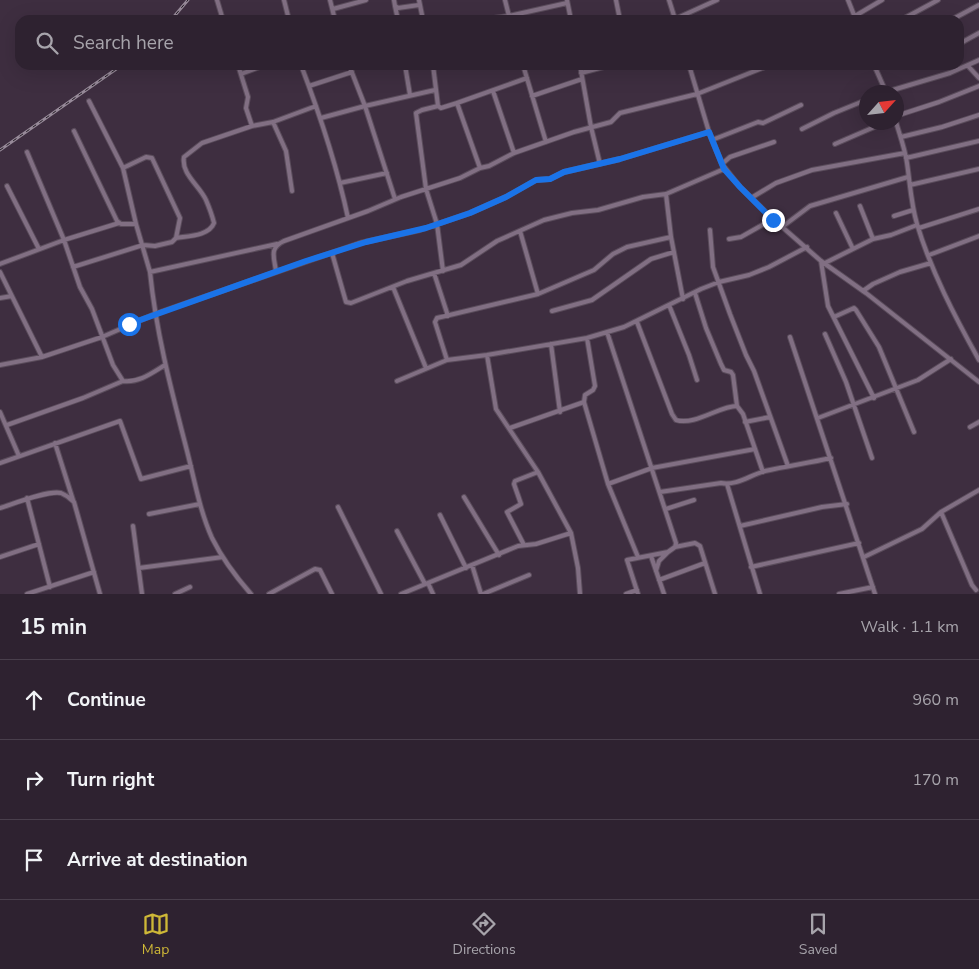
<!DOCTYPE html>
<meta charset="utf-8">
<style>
body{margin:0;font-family:"Nunito Sans",sans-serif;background:#362a38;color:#f1f3f6}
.compass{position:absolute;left:859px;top:85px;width:45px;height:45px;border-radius:50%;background:#2e2230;box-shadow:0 5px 20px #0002;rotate:63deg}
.stop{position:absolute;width:15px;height:15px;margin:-11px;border:4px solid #1a73e8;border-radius:50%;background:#fff}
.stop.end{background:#1a73e8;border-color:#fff;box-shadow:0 1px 5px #0008}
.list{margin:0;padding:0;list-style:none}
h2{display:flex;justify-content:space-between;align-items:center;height:65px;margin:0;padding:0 20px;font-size:21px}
h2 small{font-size:16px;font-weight:400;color:#a7a4ab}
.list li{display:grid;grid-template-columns:32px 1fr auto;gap:15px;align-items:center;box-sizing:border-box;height:80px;padding:0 20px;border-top:1px solid #493f4c}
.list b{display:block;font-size:19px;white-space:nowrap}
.list em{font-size:16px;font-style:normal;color:#a7a4ab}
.icon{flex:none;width:28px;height:28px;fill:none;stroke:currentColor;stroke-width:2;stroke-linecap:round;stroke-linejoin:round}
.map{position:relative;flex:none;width:979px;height:594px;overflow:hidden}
.search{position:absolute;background:#2e2230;box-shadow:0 5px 20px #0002;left:15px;right:15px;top:15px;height:55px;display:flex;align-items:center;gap:12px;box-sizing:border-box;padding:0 18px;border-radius:15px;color:#a7a4ab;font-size:19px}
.sheet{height:305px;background:#2e2230}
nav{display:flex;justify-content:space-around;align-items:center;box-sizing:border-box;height:70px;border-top:1px solid #493f4c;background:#2e2230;font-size:14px;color:#a7a4ab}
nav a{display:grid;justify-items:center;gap:2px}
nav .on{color:#ceb837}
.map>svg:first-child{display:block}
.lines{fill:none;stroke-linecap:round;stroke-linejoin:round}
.street-casing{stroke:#5a4c5b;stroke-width:6}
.street{stroke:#816f83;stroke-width:4}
.rail-casing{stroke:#978a99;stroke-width:3}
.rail{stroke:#201921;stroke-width:1;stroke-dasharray:4;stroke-linecap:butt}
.route{stroke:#1a73e8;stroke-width:6}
</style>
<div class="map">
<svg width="979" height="594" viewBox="0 0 979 594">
<rect width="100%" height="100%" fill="#3e2e40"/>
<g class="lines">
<g class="street-casing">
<path id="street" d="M217,0L223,20
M284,0L289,20
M330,0L335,20
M394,0L395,6L398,8L419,5
M419,0L423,20
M505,0L510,20
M567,0L571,20
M616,0L620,20
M669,0L675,19
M848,0L856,20
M395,6L398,20
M333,9L366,0
M855,16L882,0
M675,19L717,0
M479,20L509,16L567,3
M901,20L938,0
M951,20L979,5
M959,44L979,33
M238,65L248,97L246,108L252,126
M301,65C320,115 337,166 348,218
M349,65L365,106L435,90
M405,65L410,95
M433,65L438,106
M523,65L546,142
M580,65L591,127L600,164
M689,65L709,132L722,164L740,187L773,219L821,261L866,293L979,382
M874,65L886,92
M968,66L979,78
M581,73L611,65
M241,74L265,65
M309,86L352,72
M493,91L514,153
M886,92L950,73L979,60
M532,96L582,79
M89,101L123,168L136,224
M457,103L527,78
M896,116L939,102L979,86
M321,118L365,106L395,199
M273,122L286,151L292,191
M896,122C900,136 905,149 907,163C910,183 911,204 917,224C931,271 955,317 979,360
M802,129L834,113L866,100
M74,131L117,221L121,224H136L150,272
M901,137L942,127L979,115
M712,140L758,122L763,123L801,105
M835,144L886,122
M27,152L64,240L80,287L92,309L113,365L123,381C139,383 152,373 165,365
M906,158L979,141
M722,164L730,157L774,142
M340,183L387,173
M910,185L979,169
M7,186L39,249
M666,194L671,237L683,299
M751,198L776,183L812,170L905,153
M860,206L873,239
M836,213L853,249
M894,216L913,210
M782,227L810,206L908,177
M919,228L979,209
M710,230L713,267L730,314L746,355L754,371L788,466
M520,231L538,294
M176,238C188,236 209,236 214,223C212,215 209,207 206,200C199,185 181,174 184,157L202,143L252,126L273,122L316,106
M729,239L741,237L773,219
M332,253L346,302L351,303L407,281L461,265L497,241L544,220L572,213L598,210L643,197L666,194L724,169
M929,255L979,236
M821,261L828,306L874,398
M825,263L873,239L891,235L917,225
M0,264L64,240L119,223
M73,267L143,245L155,246L172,242L176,238L180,218L152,158L146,157L123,168
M276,271C274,257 269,248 284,241L368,211L401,197L460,178L480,168L489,166L514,153L574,132L611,122L620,113L697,94L770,65
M443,271L437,224L426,189L416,113L422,110L438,106L441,108L457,103L480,168
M0,272L42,357
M434,273L448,316
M393,287L426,368
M863,291L873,284L900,272L931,263
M695,293L706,328L721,364L724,370L731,372L733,375L737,406L743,414L763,472
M0,298L12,296
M669,305L689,355L697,380
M552,311L592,300L651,259L674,252
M834,317L854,308L856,310L879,347L914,432
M637,322L672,414L676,420C695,426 719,406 737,406
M607,332L676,543L675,547
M825,334L846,382L872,458
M790,337L875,594
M587,338L595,386L593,390L585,395L584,402L608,484L638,557
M551,344L560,412
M487,355L496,409L538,472L571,533L578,568L580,594
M447,360L435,322L437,318L538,294L594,270L613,254L627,247L671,237
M0,365L42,357L102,337L155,314L360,243L420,230L470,213L506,197L536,180L550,179L564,172L620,159L709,132
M397,381L447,360L487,355L587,338L624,327L701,289L719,282L749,275L769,267L807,247
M0,412L19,456
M818,418L918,380L951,359
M745,422L770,417
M7,425L83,398L123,381
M970,427L979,422
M510,428L584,402
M55,443L73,500
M0,463L120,421L141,479L191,466
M608,484L652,468L755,449
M727,484L760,594
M660,492L721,483C737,486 750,475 765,471C787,466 809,463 831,458
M464,497L499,555
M27,498L50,587
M338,507L381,594
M0,508C13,504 48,490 61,493C66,495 70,498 74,502L100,594
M666,509L694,500
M941,512L972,585L976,590
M149,514L200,504
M440,515L466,568
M133,526L142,594
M740,526L822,507L847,504
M397,531L425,584
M524,545L507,512L521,504L514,484L515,481L538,472
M651,556L664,594
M0,557L39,544
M864,557L922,529L941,512L979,490
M472,565L481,594
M751,567L859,543
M139,568L223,557
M656,571L659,561L668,552
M659,580L705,563
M428,583L433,594
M27,594L94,572
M175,594L190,587
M251,594C236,577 222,558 212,538C199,509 194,477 186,447C171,389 156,332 150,272L277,244
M269,594L315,569L320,570L332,594
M401,594L518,546L536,544L571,533
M483,594L529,575
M626,594L637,590
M638,594L627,560L668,552L675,547L695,543L700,546L715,594
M839,594L873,587"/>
</g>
<use href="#street" class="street"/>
<g class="rail-casing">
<path id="rail" d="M171,20L188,0
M0,150L122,65"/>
</g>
<use href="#rail" class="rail"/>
</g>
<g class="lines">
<path class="route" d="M129,324L306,261L366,242L426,228L470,213L506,197L536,180L550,179L564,172L620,159L709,132L724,169L740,187L773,220"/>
</g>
</svg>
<svg class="compass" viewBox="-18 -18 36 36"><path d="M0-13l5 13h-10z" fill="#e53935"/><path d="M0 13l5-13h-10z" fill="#a7a4ab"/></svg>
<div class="stop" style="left:129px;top:324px"></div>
<div class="stop end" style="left:773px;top:220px"></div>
<div class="search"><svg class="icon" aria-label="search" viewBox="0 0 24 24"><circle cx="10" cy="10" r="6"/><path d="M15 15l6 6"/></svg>Search here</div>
</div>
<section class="sheet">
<h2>15 min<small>Walk · 1.1 km</small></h2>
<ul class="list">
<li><svg class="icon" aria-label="ahead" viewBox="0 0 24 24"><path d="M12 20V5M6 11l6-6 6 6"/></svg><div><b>Continue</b></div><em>960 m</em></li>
<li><svg class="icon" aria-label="right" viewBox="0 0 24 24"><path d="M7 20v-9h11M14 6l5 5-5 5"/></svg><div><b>Turn right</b></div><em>170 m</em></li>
<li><svg class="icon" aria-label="arrive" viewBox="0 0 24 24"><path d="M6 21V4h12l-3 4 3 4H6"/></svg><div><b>Arrive at destination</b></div></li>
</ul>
</section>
<nav>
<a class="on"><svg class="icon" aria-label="map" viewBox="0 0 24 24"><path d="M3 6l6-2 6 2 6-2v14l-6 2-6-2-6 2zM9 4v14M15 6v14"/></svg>Map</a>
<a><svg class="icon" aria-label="directions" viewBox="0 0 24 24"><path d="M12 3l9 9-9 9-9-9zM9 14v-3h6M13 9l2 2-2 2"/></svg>Directions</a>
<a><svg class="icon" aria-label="saved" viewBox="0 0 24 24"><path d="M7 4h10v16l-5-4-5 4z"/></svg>Saved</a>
</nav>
